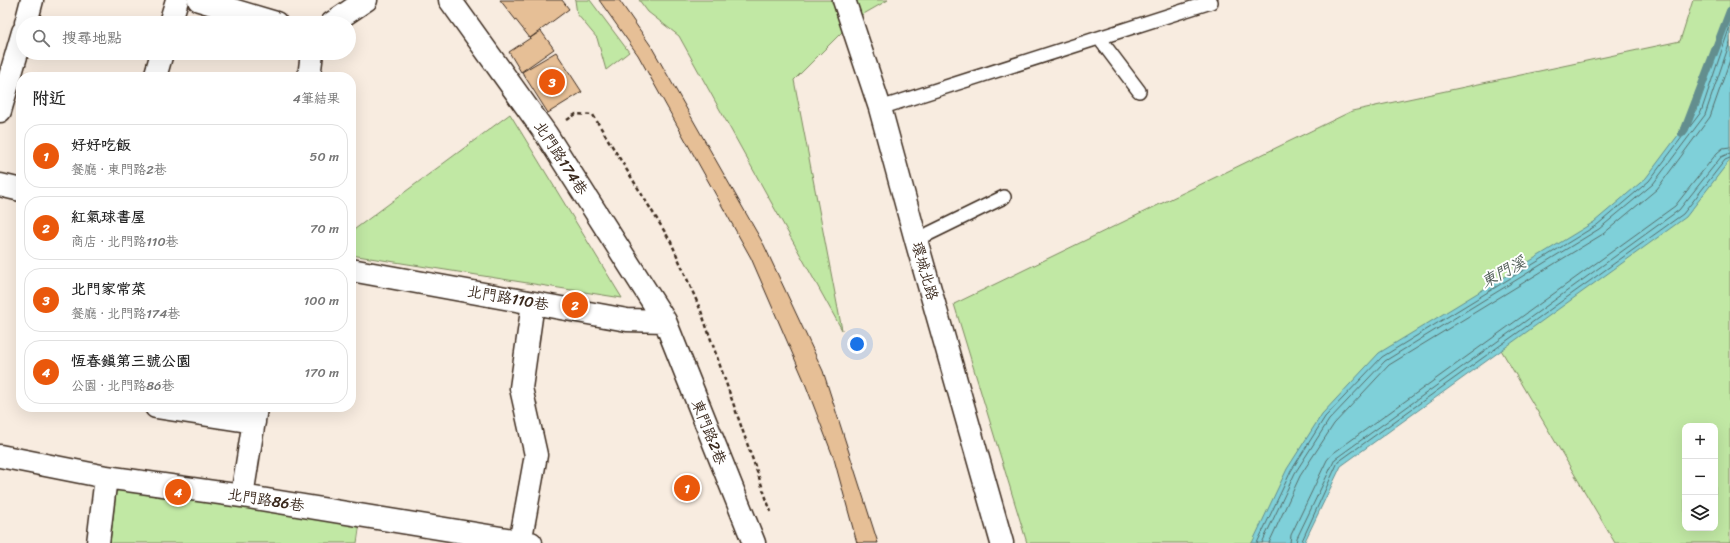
<!DOCTYPE html>
<html lang="zh-TW">
<meta charset="utf-8">
<style>
body{margin:0;font-family:Sriracha,"LXGW WenKai TC",sans-serif;background:#f6f6f6;color:#222}
.controls{position:absolute;right:12px;bottom:12px;display:grid;overflow:hidden;border-radius:8px;box-shadow:0 4px 16px #0002}
.controls button{width:36px;height:36px;display:grid;place-items:center;padding:0;border:0;border-bottom:1px solid #e0e0e0;background:#fff;color:#222;font:20px sans-serif}
.you{position:absolute;left:857px;top:344px;width:14px;height:14px;margin:-10px;border:3px solid #fff;border-radius:50%;background:#1a73e8;box-shadow:0 0 0 6px #1a73e833}
.badge{display:grid;place-items:center;width:26px;height:26px;border-radius:50%;background:#ea580c;color:#fff;font-size:13px;font-weight:700}
.pin{position:absolute;translate:-50% -50%;border:2px solid #fff;box-shadow:0 1px 4px #0006}
.list{margin:0;padding:0;list-style:none}
h2{display:flex;justify-content:space-between;align-items:center;height:52px;margin:0;padding:0 16px;font-size:17px}
h2 small{font-size:13px;font-weight:400;color:#767676}
.list li{display:grid;grid-template-columns:26px 1fr auto;gap:12px;align-items:center;box-sizing:border-box;height:64px;margin:0 8px 8px;padding:0 8px;border:1px solid #e0e0e0;border-radius:16px}
.list b{display:block;font-size:15px;white-space:nowrap}
.list p{margin:0;font-size:13px;white-space:nowrap;color:#767676}
.list em{font-size:13px;font-style:normal;color:#767676}
.icon{flex:none;width:22px;height:22px;fill:none;stroke:currentColor;stroke-width:2;stroke-linecap:round;stroke-linejoin:round}
.map{position:relative;flex:none;width:1730px;height:543px;overflow:hidden}
.search{position:absolute;background:#fff;box-shadow:0 4px 16px #0002;left:16px;top:16px;width:340px;height:44px;display:flex;align-items:center;gap:10px;box-sizing:border-box;padding:0 14px;border-radius:22px;color:#767676;font-size:15px}
.panel{position:absolute;background:#fff;box-shadow:0 4px 16px #0002;left:16px;top:72px;width:340px;height:340px;border-radius:16px}
.map>svg:first-child{display:block}
.green{fill:#c1e8a4;stroke:#7e8961;fill-rule:evenodd}
.water{fill:#7fd0d9;stroke:#648e8e}
.lines{fill:none;stroke-linecap:round;stroke-linejoin:round}
.shore{stroke:#566c69;stroke-width:1}
.stream{stroke:#648e8e;stroke-width:8}
.building{fill:#e6bf96;stroke:#3b2a1e}
.service-casing{stroke:#3b2a1e;stroke-width:16}
.minor-casing{stroke:#3b2a1e;stroke-width:25}
.path{stroke:#3b2a1e;stroke-width:2.5;stroke-dasharray:4 3;stroke-linecap:butt}
.service{stroke:#fff;stroke-width:13}
.minor{stroke:#fff;stroke-width:22}
.labels{text-anchor:middle;dominant-baseline:central;stroke-width:4;stroke-linejoin:round;paint-order:stroke}
.street-label{font-size:15px;fill:#3b2a1e;stroke:#fff}
.water-label{font-size:16px;font-style:italic;fill:#4f5c56;stroke:#fff}
</style>
<div class="map">
<svg width="1730" height="543" viewBox="0 0 1730 543">
<rect width="100%" height="100%" fill="#f8ece0"/>
<filter id="ink" filterUnits="userSpaceOnUse"><feTurbulence type="fractalNoise" baseFrequency=".025" numOctaves="2"/><feDisplacementMap in="SourceGraphic" scale="8" xChannelSelector="R" yChannelSelector="G"/><feConvolveMatrix kernelMatrix="1 2 1 2 8 2 1 2 1" color-interpolation-filters="sRGB"/></filter>
<g filter="url(#ink)">
<path class="green" d="M575,0H590L629,52L606,70L597,38L577,14Z
M639,0H888L855,19L794,80L842,330L679,36L648,12Z
M1693,0H1730V543H1615L1474,304L1263,543H1027L954,304L1352,111L1680,41ZM1685,426H1715V528H1685Z
M510,114L622,298L351,255V232Z
M118,475L362,509L357,543H110Z"/>
<path class="water" d="M1730,14V160L1686,217L1341,466L1304,543H1252L1287,469L1322,414L1379,353L1594,222L1646,178L1697,110Z"/>
<g class="lines">
<path class="shore" d="M1257,543L1291,471L1325,417L1382,357L1597,225L1649,181L1701,112L1730,26
M1262,543L1295,473L1329,420L1385,361L1599,229L1653,184L1705,115L1730,42
M1269,543L1300,476L1334,424L1389,365L1603,234L1657,189L1710,117L1730,60
M1290,543L1291,535L1327,460L1332,454L1675,206L1717,153L1723,148L1730,147
M1296,543L1297,538L1335,459L1679,210L1721,157L1730,153
M1301,543L1338,462L1683,214L1725,160L1730,158"/>
<path class="stream" d="M1682,133L1685,129L1730,11"/>
</g>
<path class="building" d="M500,0H562L569,9L530,38Z
M599,0H619L651,46L764,245L823,371L878,543H857L834,459L803,378L751,258L638,55Z
M541,31L554,49L521,72L509,52Z
M556,52L582,92L548,113L522,72Z"/>
<g class="lines">
<g class="service-casing">
<path id="service" d="M1099,38L1139,91
M880,108L1211,2L1209,0
M916,240L1004,197"/>
</g>
<g class="minor-casing">
<path id="minor" d="M199,0L276,23
M450,0L546,134L665,321L754,543
M844,0L880,108L916,240L1002,543
M26,23L32,0
M170,23L177,0
M332,23L366,0
M155,77L162,53
M309,77L312,53
M0,111L23,32
M0,185L21,190
M351,270L627,320L665,321
M156,407L254,422
M0,456L106,477L242,496L531,543
M242,496L256,408
M98,543L106,477
M520,543L536,455L521,388L533,303"/>
</g>
<path class="path" d="M567,120L576,114L593,115L671,242L701,311L771,512"/>
<use href="#service" class="service"/>
<use href="#minor" class="minor"/>
</g>
</g>
<g class="labels">
<g class="street-label">
<text transform="translate(561 158) rotate(57)">北門路174巷</text>
<text transform="translate(925 271) rotate(74)">環城北路</text>
<text transform="translate(508 298) rotate(10)">北門路110巷</text>
<text transform="translate(709 432) rotate(68)">東門路2巷</text>
<text transform="translate(266 500) rotate(9)">北門路86巷</text>
</g>
<g class="water-label">
<text transform="translate(1503 272) rotate(-28)">東門溪</text>
</g>
</g>
</svg>
<div class="controls">
<button>+</button>
<button>−</button>
<button><svg class="icon" aria-label="layers" viewBox="0 0 24 24"><path d="M12 4l9 5-9 5-9-5zM3 14l9 5 9-5"/></svg></button>
</div>
<div class="you"></div>
<div class="pin badge" style="left:687px;top:488px">1</div>
<div class="pin badge" style="left:575px;top:305px">2</div>
<div class="pin badge" style="left:552px;top:82px">3</div>
<div class="pin badge" style="left:178px;top:492px">4</div>
<div class="search"><svg class="icon" aria-label="search" viewBox="0 0 24 24"><circle cx="10" cy="10" r="6"/><path d="M15 15l6 6"/></svg>搜尋地點</div>
<section class="panel">
<h2>附近<small>4筆結果</small></h2>
<ul class="list">
<li><span class="badge">1</span><div><b>好好吃飯</b><p>餐廳 · 東門路2巷</p></div><em>50 m</em></li>
<li><span class="badge">2</span><div><b>紅氣球書屋</b><p>商店 · 北門路110巷</p></div><em>70 m</em></li>
<li><span class="badge">3</span><div><b>北門家常菜</b><p>餐廳 · 北門路174巷</p></div><em>100 m</em></li>
<li><span class="badge">4</span><div><b>恆春鎮第三號公園</b><p>公園 · 北門路86巷</p></div><em>170 m</em></li>
</ul>
</section>
</div>
